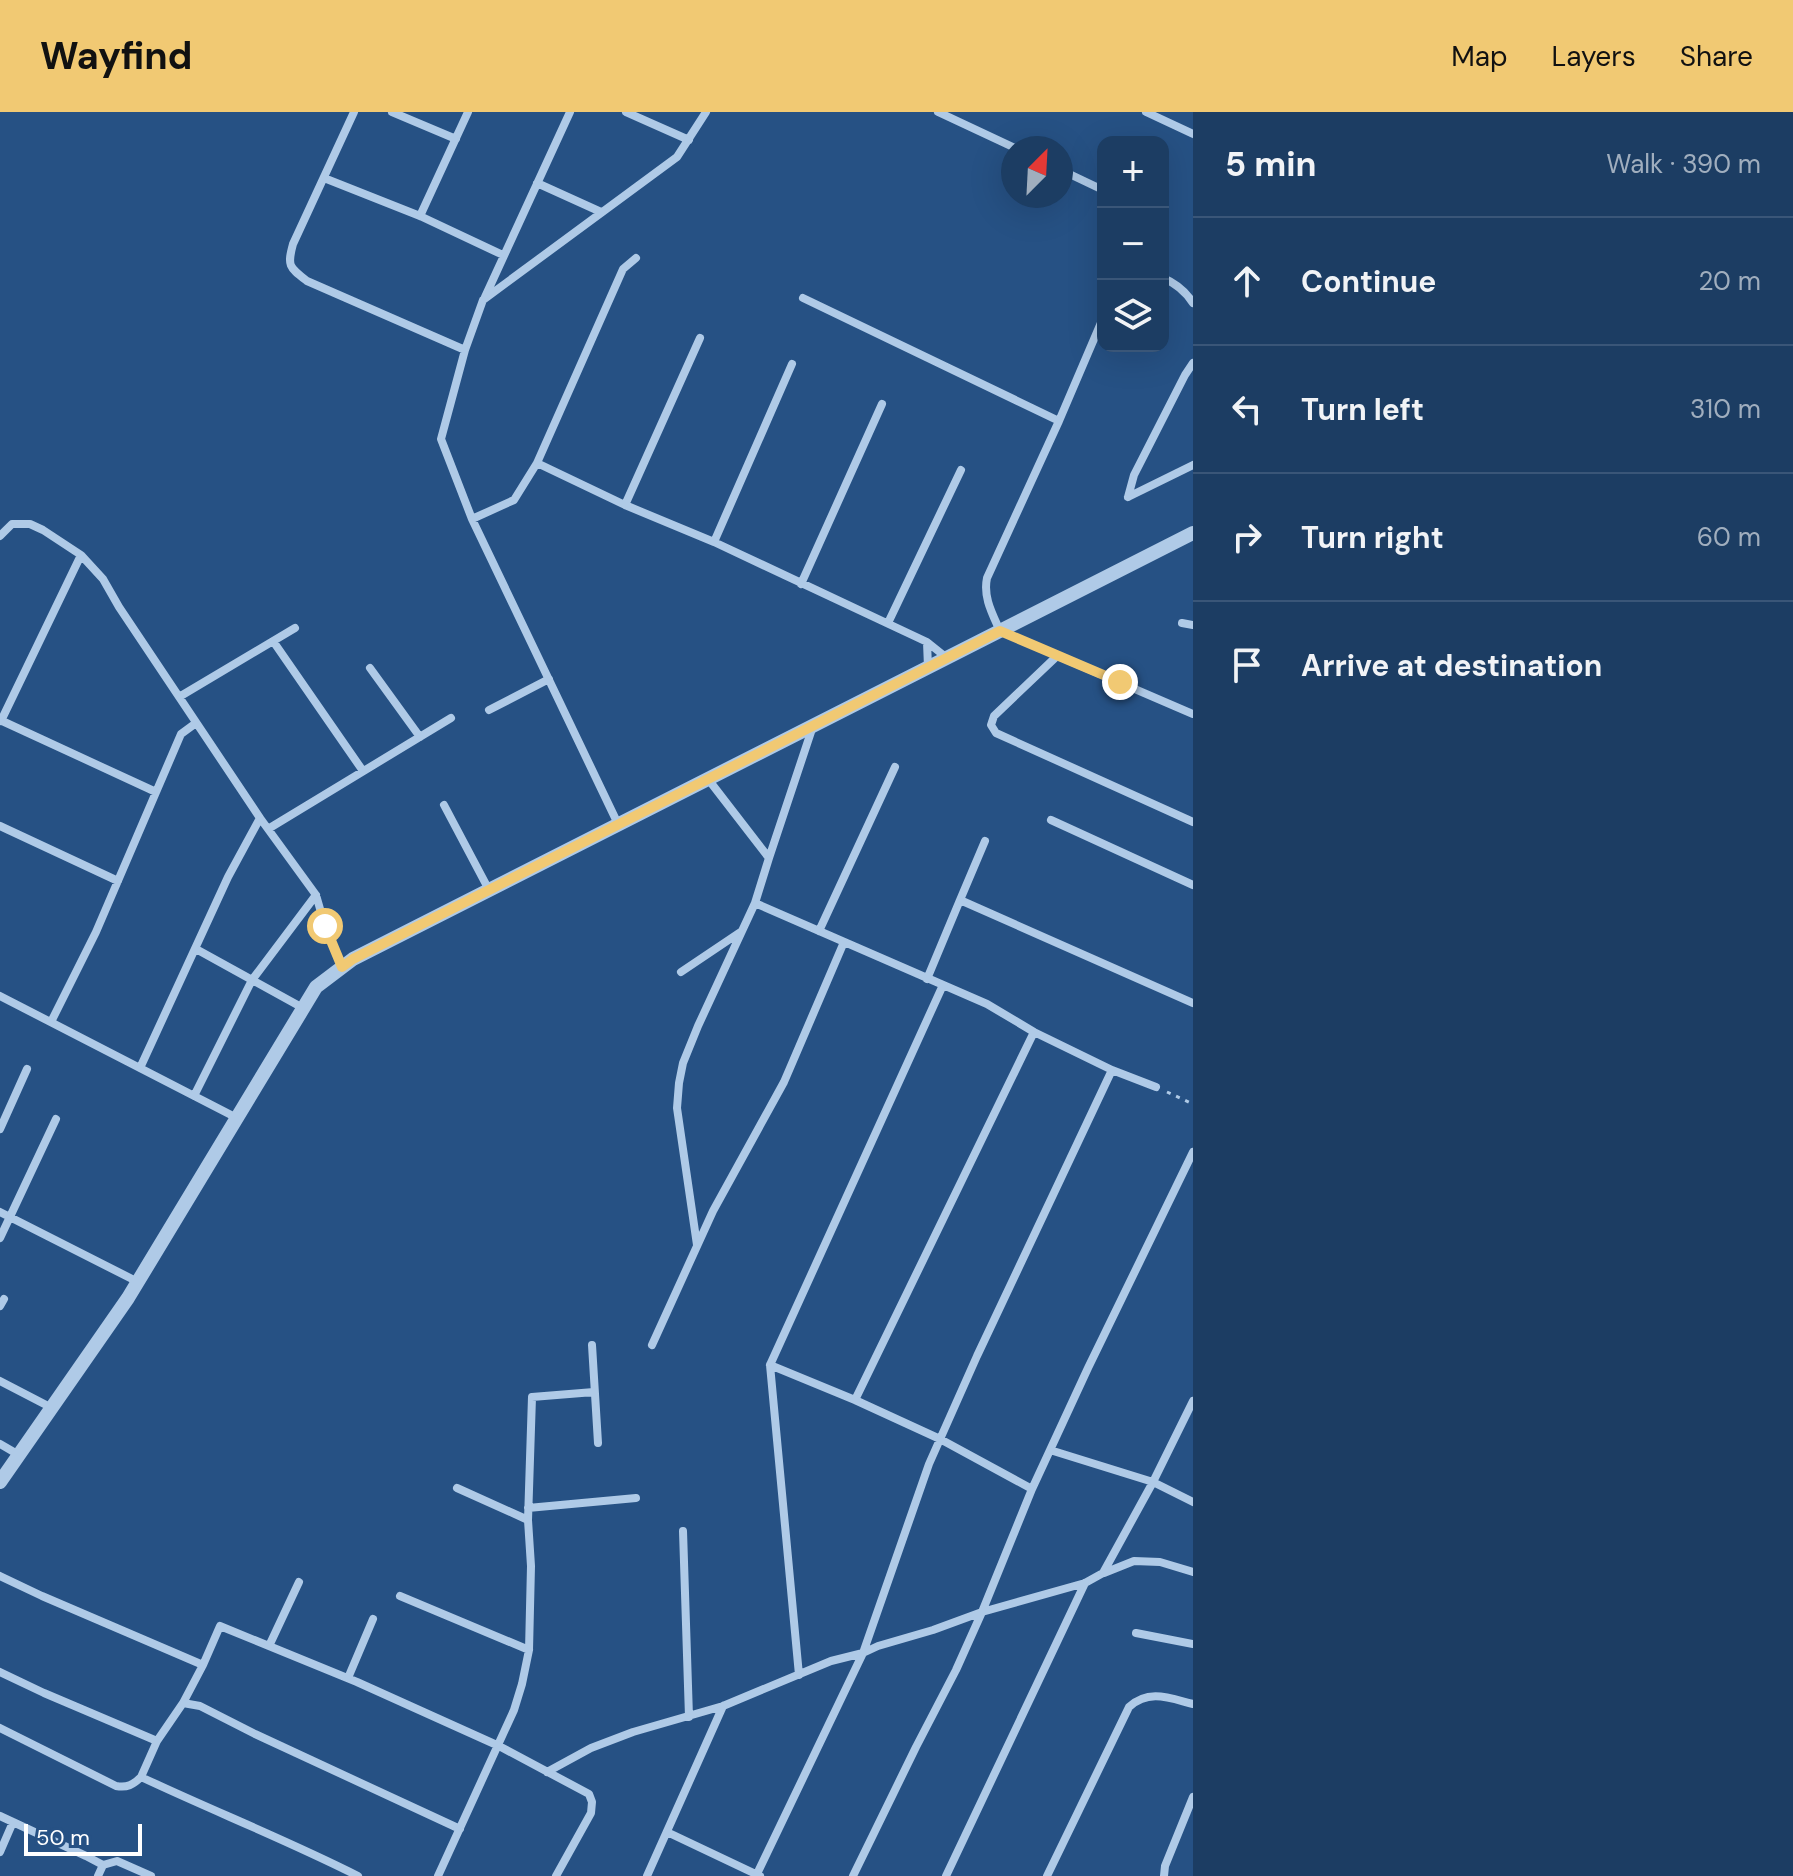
<!DOCTYPE html>
<meta charset="utf-8">
<style>
body{margin:0;font-family:"DM Sans",sans-serif;background:#29486c;color:#f1f3f6}
.controls{position:absolute;right:24px;top:24px;display:grid;overflow:hidden;border-radius:16px;box-shadow:0 8px 32px #0002}
.controls button{width:72px;height:72px;display:grid;place-items:center;padding:0;border:0;border-bottom:2px solid #3a5678;background:#1c3d63;color:#f1f3f6;font:40px sans-serif}
.compass{position:absolute;left:1001px;top:24px;width:72px;height:72px;border-radius:50%;background:#1c3d63;box-shadow:0 8px 32px #0002;rotate:24deg}
.scale{position:absolute;left:24px;bottom:20px;width:118px;box-sizing:border-box;padding-left:8px;border:4px solid #fff;border-top:0;font-size:22px;line-height:28px;white-space:nowrap;color:#fff;-webkit-text-stroke:6px #265184;paint-order:stroke}
.stop{position:absolute;width:24px;height:24px;margin:-18px;border:6px solid #f1c973;border-radius:50%;background:#fff}
.stop.end{background:#f1c973;border-color:#fff;box-shadow:0 2px 8px #0008}
.list{margin:0;padding:0;list-style:none}
h2{display:flex;justify-content:space-between;align-items:center;height:104px;margin:0;padding:0 32px;font-size:34px}
h2 small{font-size:26px;font-weight:400;color:#a0aebe}
.list li{display:grid;grid-template-columns:52px 1fr auto;gap:24px;align-items:center;box-sizing:border-box;height:128px;padding:0 32px;border-top:2px solid #3a5678}
.list b{display:block;font-size:30px;white-space:nowrap}
.list em{font-size:26px;font-style:normal;color:#a0aebe}
.icon{flex:none;width:44px;height:44px;fill:none;stroke:currentColor;stroke-width:2;stroke-linecap:round;stroke-linejoin:round}
.map{position:relative;flex:none;width:1193px;height:1764px;overflow:hidden}
header{display:flex;align-items:center;gap:48px;box-sizing:border-box;height:112px;padding:0 40px;background:#f1c973;color:#111}
header strong{font-size:38px}
nav{display:flex;gap:44px;margin-inline-start:auto;font-size:28px}
main{display:flex}
aside{flex:1;background:#1c3d63}
.map>svg:first-child{display:block}
.lines{fill:none;stroke-linecap:round;stroke-linejoin:round}
.path{stroke:#afcae7;stroke-width:3;stroke-dasharray:4 6;stroke-linecap:butt}
.minor{stroke:#afcae7;stroke-width:8}
.tertiary{stroke:#afcae7;stroke-width:14}
.route{stroke:#f1c973;stroke-width:10}
</style>
<header>
<strong>Wayfind</strong>
<nav><a>Map</a><a>Layers</a><a>Share</a></nav>
</header>
<main>
<div class="map">
<svg width="1193" height="1764" viewBox="0 0 1193 1764">
<rect width="100%" height="100%" fill="#265184"/>
<g class="lines">
<path class="path" d="M1167,980L1193,992"/>
<path class="minor" d="M354,0L293,132C287,154 289,155 307,169L465,238
M392,0L456,27
M626,0L689,28
M706,0L677,45L483,188L465,238L441,327L472,407L514,388L537,351L625,393L714,430L927,530
M938,0L1015,36
M1146,0L1193,22
M1061,58L1103,78
M324,66L420,104L503,143
M537,71L601,100
M420,104L468,0
M1163,166C1175,171 1186,180 1193,191
M485,185L570,0
M803,186L1059,309
M1103,206L1059,309L987,466C983,485 992,501 1000,519L1193,602
M537,351L623,157L636,146
M1128,385L1134,363L1185,263L1193,251
M1128,385L1193,353
M625,393L700,226
M472,407L618,712
M0,424L12,412H30L43,418L81,443
M714,430L792,252
M801,472L882,292
M888,511L961,358
M1182,511L1193,513
M273,529L363,659
M1057,544L994,604L991,613L996,621L1193,710
M928,555L927,530L947,546
M370,556L420,625
M179,585L295,516
M489,598L549,567
M0,608L156,680
M1,609L81,443L103,467L119,495L260,706
M444,693L489,778
M1051,708L1193,773
M0,714L118,769
M268,717L451,606
M769,746L813,614
M960,788L985,729
M755,791L987,892L1034,920L1112,958L977,1244L929,1352L863,1541L756,1764
M819,819L895,655
M196,837L303,896
M681,860L742,819L755,791L769,746L708,667
M927,867L960,788L1193,891
M943,873L770,1253L855,1288L940,1327L1032,1377
M0,884L237,1006
M51,910L96,820L181,622L196,611
M140,956L228,765L260,706L316,783L325,814L342,855
M1112,958L1156,975
M194,984L252,868L316,783
M0,1017L27,957
M0,1100L138,1170
M0,1126L56,1007
M697,1133L677,996L679,971L683,951L698,914L742,819
M0,1194L4,1187
M592,1233L598,1331
M652,1233L713,1099L784,970L844,830
M770,1253L799,1563
M0,1269L52,1296
M855,1288L1034,920
M0,1332L19,1343
M1050,1338L1153,1370L1193,1390
M528,1396L636,1386
M528,1408L532,1285L594,1280
M683,1419L689,1605
M1104,1461L1134,1449L1160,1450L1193,1460
M0,1464L42,1484L203,1553
M400,1484L529,1538
M1136,1521L1193,1532
M269,1534L299,1470
M0,1560L44,1581L157,1629
M348,1566L373,1507
M183,1591L203,1553L220,1514L357,1570L499,1634L589,1682L592,1690L591,1701L556,1764
M0,1616L116,1674C127,1676 133,1673 141,1665
M547,1660L591,1636L633,1620L723,1594L831,1549L863,1541L878,1534L933,1518L982,1500L1085,1471L1103,1461L1153,1370L1193,1289
M0,1704L86,1744L103,1753L98,1764
M667,1720L760,1764
M0,1740L13,1710
M103,1753L117,1749L151,1764
M358,1764C287,1728 213,1699 141,1665L157,1629L183,1591L200,1594L255,1622L460,1717
M438,1764L514,1598L522,1572L529,1538L531,1454L528,1408L457,1376
M647,1764L723,1594
M853,1764L916,1635L956,1558L982,1500L1032,1377L1088,1256L1193,1040
M946,1764L1085,1471
M1047,1764L1129,1595C1149,1577 1169,1586 1193,1592
M1164,1764L1165,1754L1193,1685"/>
<path class="tertiary" d="M0,1370L128,1186L316,875L353,847L1193,421"/>
</g>
<g class="lines">
<path class="route" d="M325,814L342,855L353,847L1000,519L1120,570"/>
</g>
</svg>
<div class="controls">
<button>+</button>
<button>−</button>
<button><svg class="icon" aria-label="layers" viewBox="0 0 24 24"><path d="M12 4l9 5-9 5-9-5zM3 14l9 5 9-5"/></svg></button>
</div>
<svg class="compass" viewBox="-18 -18 36 36"><path d="M0-13l5 13h-10z" fill="#e53935"/><path d="M0 13l5-13h-10z" fill="#a0aebe"/></svg>
<div class="scale">50 m</div>
<div class="stop" style="left:325px;top:814px"></div>
<div class="stop end" style="left:1120px;top:570px"></div>
</div>
<aside>
<h2>5 min<small>Walk · 390 m</small></h2>
<ul class="list">
<li><svg class="icon" aria-label="ahead" viewBox="0 0 24 24"><path d="M12 20V5M6 11l6-6 6 6"/></svg><div><b>Continue</b></div><em>20 m</em></li>
<li><svg class="icon" aria-label="left" viewBox="0 0 24 24"><path d="M17 20v-9H6M10 6l-5 5 5 5"/></svg><div><b>Turn left</b></div><em>310 m</em></li>
<li><svg class="icon" aria-label="right" viewBox="0 0 24 24"><path d="M7 20v-9h11M14 6l5 5-5 5"/></svg><div><b>Turn right</b></div><em>60 m</em></li>
<li><svg class="icon" aria-label="arrive" viewBox="0 0 24 24"><path d="M6 21V4h12l-3 4 3 4H6"/></svg><div><b>Arrive at destination</b></div></li>
</ul>
</aside>
</main>
